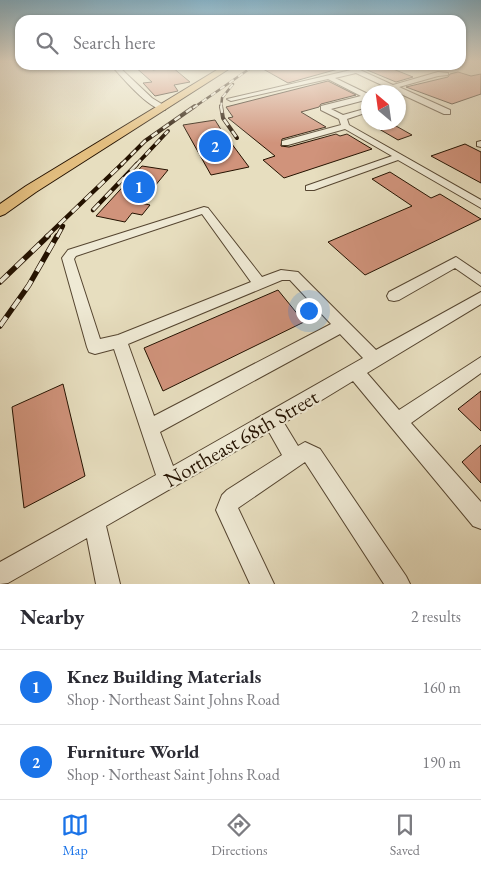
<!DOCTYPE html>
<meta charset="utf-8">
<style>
body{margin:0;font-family:"EB Garamond",serif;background:#f2f2f3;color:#2b2b33}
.compass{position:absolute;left:361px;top:85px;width:45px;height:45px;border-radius:50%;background:#fff;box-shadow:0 1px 4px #0004;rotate:331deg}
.you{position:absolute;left:308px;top:310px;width:18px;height:18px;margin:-12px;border:4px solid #fff;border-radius:50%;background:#1a73e8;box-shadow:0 0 0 8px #1a73e833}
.badge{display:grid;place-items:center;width:32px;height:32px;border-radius:50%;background:#1a73e8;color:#fff;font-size:16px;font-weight:700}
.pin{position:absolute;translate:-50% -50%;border:2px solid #fff;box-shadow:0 1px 5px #0006}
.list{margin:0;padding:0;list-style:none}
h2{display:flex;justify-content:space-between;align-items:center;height:65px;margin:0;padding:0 20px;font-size:21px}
h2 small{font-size:16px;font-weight:400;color:#7c7c81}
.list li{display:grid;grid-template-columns:32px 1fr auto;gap:15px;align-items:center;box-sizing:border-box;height:75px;padding:0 20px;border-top:1px solid #e1e1e2}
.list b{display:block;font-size:19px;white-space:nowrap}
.list p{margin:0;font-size:16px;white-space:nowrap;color:#7c7c81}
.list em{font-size:16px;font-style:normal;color:#7c7c81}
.icon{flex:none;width:28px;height:28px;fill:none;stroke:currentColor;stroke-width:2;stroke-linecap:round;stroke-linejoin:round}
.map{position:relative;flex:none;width:481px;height:584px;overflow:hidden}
.search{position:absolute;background:#fff;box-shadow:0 1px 4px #0004;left:15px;right:15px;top:15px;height:55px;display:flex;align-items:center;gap:12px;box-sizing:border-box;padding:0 18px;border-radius:15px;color:#7c7c81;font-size:19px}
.sheet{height:215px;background:#fff}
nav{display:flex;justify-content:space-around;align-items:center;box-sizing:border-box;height:70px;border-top:1px solid #e1e1e2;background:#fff;font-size:14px;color:#7c7c81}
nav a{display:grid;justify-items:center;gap:2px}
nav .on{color:#1a73e8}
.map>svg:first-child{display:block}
.building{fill:#d0937b;stroke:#241200}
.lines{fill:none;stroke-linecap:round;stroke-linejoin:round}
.minor-casing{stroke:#554530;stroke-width:2}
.major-casing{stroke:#241200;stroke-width:2}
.minor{fill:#efead5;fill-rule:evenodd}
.major{fill:#e4bf80;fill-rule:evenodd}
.rail-far3-casing{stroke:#241200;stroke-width:2.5}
.rail-far2-casing{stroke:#241200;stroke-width:4}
.rail-far1-casing{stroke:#241200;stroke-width:4.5}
.rail-casing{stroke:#241200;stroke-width:5.5}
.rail-far3{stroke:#efead5;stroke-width:2;stroke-dasharray:5.5;stroke-linecap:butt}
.rail-far2{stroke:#efead5;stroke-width:2.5;stroke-dasharray:7;stroke-linecap:butt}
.rail-far1{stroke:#efead5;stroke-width:3;stroke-dasharray:9;stroke-linecap:butt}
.rail{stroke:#efead5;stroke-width:4;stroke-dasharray:11;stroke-linecap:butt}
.labels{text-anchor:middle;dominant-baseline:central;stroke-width:4.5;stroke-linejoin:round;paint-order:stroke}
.near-street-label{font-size:21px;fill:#241200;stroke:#efead5}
</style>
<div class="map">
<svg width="481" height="584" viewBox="0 0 481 584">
<rect width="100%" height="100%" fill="#e7debf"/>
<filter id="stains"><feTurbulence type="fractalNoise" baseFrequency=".004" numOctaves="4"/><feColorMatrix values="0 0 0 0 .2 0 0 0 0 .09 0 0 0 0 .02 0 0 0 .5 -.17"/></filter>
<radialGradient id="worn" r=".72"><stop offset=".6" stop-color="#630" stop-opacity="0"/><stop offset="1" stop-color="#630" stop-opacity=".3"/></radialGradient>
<path class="building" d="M133,65H147L153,70L172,67L190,82L174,85L178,91L155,96L143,83L152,82Z
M256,65H338V69L288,83Z
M355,65H383L413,77L396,82Z
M458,72L471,76L481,74V94L452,104L406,87L448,77L450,74Z
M328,81L356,95L321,104L319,107L301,112L326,127L282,139L281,146L289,147L336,134L340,136L347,134L372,149L284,178L263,160L275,156L228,118L233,117L226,107Z
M215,120L220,128L249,167L211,175L183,125Z
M367,122H389L412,135L398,140Z
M465,144L481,152V183L431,156Z
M142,166L168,170L141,203L150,205L142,215L132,213L125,222L96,216Z
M390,172L431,198L440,194L481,219L365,275L328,242L412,206L372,179Z
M278,290L304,322L163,391L144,348Z
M63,384L85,476L24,508L12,407Z
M481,391V431L458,409Z
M481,445V483L462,462Z"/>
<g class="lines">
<g class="minor-casing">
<path id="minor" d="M111,65H117L152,98L165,106V110C150,111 121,76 111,65Z
M341,65H349L393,85L438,72L448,73V75L438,76L399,87L450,110V114H444L356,73L335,78L368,94V101L365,100L331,109L343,115L368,108V112L347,119L349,125L481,200V208L398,160L314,190H306V186L392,156L345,129L288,145H282V141L341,125L339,119L321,110V106L361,96L328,79L231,101L227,99L351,70Z
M481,141V147L477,146V142Z
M204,207L208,208L262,277L281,270L298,272L376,350L481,292V304L367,373L399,410L481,357V373L411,423L481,502V529L473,526L353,381L284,423L298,446L305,442L320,449L406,576L410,584H384L305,462L238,508L274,584H250L216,510L222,495L227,490L282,455L269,432L106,526L120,584H96L87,538L8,583L0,584V562L156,475L114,349L95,354L89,352L87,347L62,258L68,250ZM202,214L251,282L118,335L100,339L74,259L76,256ZM282,280H290L331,324L154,416L128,344ZM340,334L363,358L173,466L160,432Z
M456,257L481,274V286L455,268L399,300L394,301L389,300L387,296L389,292Z"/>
</g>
<g class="major-casing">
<path id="major" d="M225,65H235L36,192L5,214L0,216V204L26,186Z"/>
</g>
<use href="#minor" class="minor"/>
<use href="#major" class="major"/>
<g class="rail-far3-casing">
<path id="rail-far3" d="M193,108L255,65
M221,108L222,98L233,84"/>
</g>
<g class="rail-far2-casing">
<path id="rail-far2" d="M221,106L223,118L237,138
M121,165L145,141L195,106
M136,165L168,131"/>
</g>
<g class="rail-far1-casing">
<path id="rail-far1" d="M93,210L137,164
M46,237L122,164
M57,237L63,226"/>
</g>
<g class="rail-casing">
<path id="rail" d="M0,282L48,236
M0,326L29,285L57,236"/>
</g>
<use href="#rail-far3" class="rail-far3"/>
<use href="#rail-far2" class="rail-far2"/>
<use href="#rail-far1" class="rail-far1"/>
<use href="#rail" class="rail"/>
</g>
<linearGradient id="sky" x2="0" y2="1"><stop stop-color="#88b8d0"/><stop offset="0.43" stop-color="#f4f0e2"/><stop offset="1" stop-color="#f4f0e2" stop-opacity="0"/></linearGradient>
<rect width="481" height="143" fill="url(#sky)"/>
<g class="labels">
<g class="near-street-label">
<text transform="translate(241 438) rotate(-30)">Northeast 68th Street</text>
</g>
</g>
<rect width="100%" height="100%" filter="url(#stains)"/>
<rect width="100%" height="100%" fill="url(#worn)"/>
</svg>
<svg class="compass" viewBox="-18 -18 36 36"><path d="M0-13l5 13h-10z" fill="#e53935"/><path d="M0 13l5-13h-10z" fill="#7c7c81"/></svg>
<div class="you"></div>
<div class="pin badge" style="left:139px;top:187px">1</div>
<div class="pin badge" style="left:215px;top:146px">2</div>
<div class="search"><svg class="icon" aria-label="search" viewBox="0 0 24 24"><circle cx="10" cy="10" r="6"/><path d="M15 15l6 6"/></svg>Search here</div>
</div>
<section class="sheet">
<h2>Nearby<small>2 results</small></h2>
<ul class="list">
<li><span class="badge">1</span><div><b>Knez Building Materials</b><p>Shop · Northeast Saint Johns Road</p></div><em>160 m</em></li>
<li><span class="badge">2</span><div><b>Furniture World</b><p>Shop · Northeast Saint Johns Road</p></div><em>190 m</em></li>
</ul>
</section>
<nav>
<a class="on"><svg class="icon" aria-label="map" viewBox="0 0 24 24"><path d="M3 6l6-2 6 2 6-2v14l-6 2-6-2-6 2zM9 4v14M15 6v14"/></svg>Map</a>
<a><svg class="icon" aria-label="directions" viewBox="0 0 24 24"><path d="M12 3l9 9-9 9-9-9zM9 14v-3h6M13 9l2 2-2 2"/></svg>Directions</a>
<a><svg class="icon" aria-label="saved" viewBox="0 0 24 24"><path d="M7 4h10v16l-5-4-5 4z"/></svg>Saved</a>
</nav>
